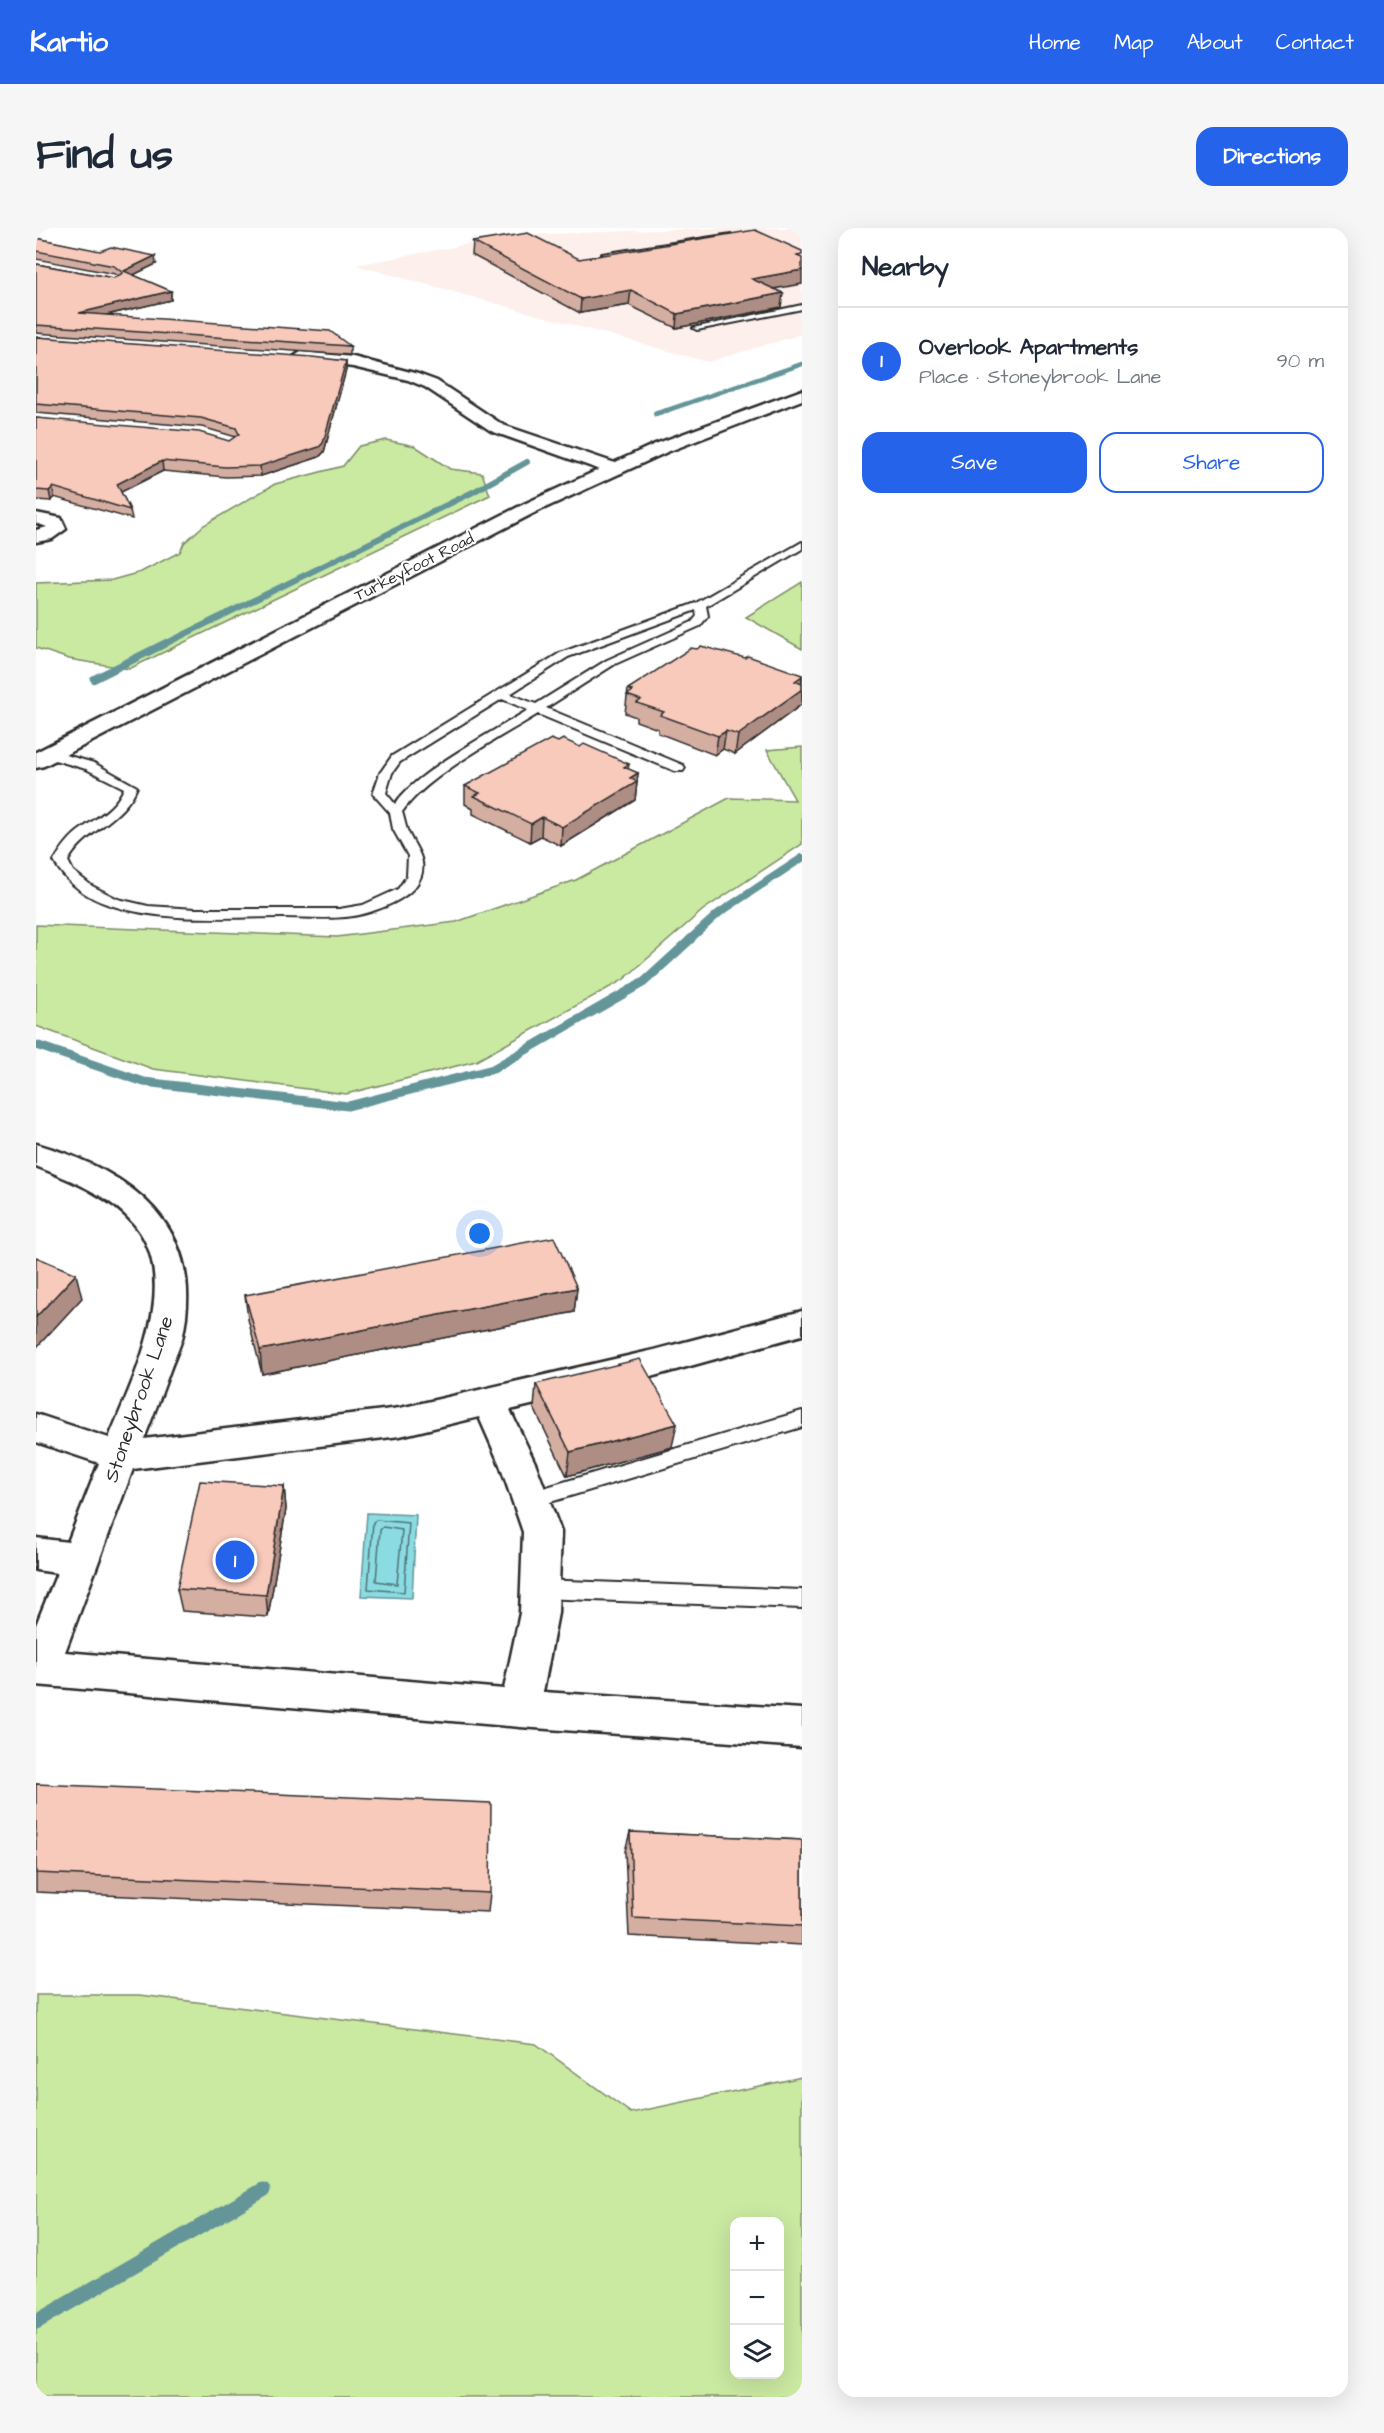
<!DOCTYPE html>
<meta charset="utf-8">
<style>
body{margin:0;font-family:"Architects Daughter",sans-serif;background:#f6f6f7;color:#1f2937}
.controls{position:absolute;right:18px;bottom:18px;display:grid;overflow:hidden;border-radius:12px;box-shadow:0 6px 24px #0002}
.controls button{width:54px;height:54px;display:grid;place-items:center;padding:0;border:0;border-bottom:2px solid #e0e1e3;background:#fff;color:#1f2937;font:30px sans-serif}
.you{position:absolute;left:444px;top:1006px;width:21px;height:21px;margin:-15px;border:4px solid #fff;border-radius:50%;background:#1a73e8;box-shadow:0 0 0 9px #1a73e833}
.badge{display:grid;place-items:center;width:39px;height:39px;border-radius:50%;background:#2563eb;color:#fff;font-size:20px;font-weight:700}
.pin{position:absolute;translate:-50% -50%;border:3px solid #fff;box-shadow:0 2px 6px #0006}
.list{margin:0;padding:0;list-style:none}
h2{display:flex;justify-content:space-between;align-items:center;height:78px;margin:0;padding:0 24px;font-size:26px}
h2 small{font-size:20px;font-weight:400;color:#747a83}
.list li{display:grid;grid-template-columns:39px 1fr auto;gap:18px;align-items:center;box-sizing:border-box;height:108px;padding:0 24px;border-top:2px solid #e0e1e3}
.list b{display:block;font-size:22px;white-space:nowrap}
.list p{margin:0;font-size:20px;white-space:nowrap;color:#747a83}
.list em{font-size:20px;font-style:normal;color:#747a83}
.actions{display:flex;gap:12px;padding:18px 24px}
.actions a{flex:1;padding:14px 0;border:2px solid #2563eb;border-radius:18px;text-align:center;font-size:21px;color:#2563eb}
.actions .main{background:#2563eb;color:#fff}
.icon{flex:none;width:33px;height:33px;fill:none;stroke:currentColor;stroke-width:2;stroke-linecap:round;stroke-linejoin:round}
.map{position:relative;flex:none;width:766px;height:2169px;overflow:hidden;border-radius:18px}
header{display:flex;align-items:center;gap:36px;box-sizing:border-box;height:84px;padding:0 30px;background:#2563eb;color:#fff}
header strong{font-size:28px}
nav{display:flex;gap:33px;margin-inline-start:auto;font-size:21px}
.intro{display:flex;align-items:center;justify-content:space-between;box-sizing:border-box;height:144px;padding:0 36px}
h1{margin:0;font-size:42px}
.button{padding:15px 27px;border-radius:18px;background:#2563eb;color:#fff;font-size:21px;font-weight:700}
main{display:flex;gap:36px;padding:0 36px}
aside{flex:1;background:#fff;border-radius:18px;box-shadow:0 6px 24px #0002}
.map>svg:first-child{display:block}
.built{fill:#fdefeb}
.green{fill:#cae9a1;stroke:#7a8a66;stroke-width:1.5;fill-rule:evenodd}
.water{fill:#8adbe2;stroke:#649599;stroke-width:1.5}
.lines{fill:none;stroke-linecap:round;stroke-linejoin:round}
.shore{stroke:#517174;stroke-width:1.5}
.stream-far4{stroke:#649599;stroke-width:4.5}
.stream-far3{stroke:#649599;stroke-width:6}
.stream-far2{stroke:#649599;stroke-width:8}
.stream-far1{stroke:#649599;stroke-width:9}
.stream{stroke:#649599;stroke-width:15}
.service-casing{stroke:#2b2b2b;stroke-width:4}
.minor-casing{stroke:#2b2b2b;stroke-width:5}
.secondary-casing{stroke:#2b2b2b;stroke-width:5}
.service{fill:#fff;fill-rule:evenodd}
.minor{fill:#fff;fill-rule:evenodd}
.secondary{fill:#fff;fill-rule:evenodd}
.wall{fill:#d5aea2;stroke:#2b2b2b;stroke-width:1.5}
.shaded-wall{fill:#ae8d84;stroke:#2b2b2b;stroke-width:1.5}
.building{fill:#f8cabc;stroke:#2b2b2b;stroke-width:1.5}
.labels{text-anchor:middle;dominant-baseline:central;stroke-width:4.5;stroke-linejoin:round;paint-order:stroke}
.far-street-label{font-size:16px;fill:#2b2b2b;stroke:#fff}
.street-label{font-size:20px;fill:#2b2b2b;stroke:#fff}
</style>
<header>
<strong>Kartio</strong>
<nav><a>Home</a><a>Map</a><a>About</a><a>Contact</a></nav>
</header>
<div class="intro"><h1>Find us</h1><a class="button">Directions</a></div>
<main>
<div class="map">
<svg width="766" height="2169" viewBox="0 0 766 2169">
<rect width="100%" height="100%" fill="#fff"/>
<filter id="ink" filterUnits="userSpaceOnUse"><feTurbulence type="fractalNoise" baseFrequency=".0167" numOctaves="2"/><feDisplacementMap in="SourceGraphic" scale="12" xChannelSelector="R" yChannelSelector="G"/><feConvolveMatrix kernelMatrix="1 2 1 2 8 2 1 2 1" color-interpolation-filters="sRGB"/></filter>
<g filter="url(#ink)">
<path class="built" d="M685,0H766V106L672,134L320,37L483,7Z"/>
<path class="green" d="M350,212L379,218L414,241L446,245L454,267L93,441L33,431L0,420V355L76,352L105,344L144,324L148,315L168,297L239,256L307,238L323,218Z
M766,354V421L710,389Z
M766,519V616L667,682L587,752L440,833L310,866L117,841L0,798V697L301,709L420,694L540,652L693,570L759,572L731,522Z
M0,1767H104L500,1816L595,1885L766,1849V2169H0ZM698,1994H744V2146H698Z"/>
<path class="water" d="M331,1285L380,1287L376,1370L325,1368Z"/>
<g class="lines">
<path class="shore" d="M340,1292L373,1295L368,1364L332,1361L337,1294Z
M347,1299L366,1302L361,1356L340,1353L344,1302Z"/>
<path class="stream-far4" d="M626,184L766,136"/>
<path class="stream-far3" d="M620,186L630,183
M127,417L437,264L491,234"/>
<path class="stream-far2" d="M58,451L130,415
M653,712L683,685L766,630"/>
<path class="stream-far1" d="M0,817L108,854L312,878L457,841L608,754L655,711"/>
<path class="stream" d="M0,2094L227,1962"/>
<g class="service-casing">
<path id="service" d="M695,6L697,9L570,28L566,26Z
M766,77V81L661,102L657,100Z
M766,314V321L670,378L672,388L664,398L579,436L510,480L647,537L649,540L647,543H639L502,486C463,510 391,548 366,584C368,590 369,596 371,602C377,617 391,630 385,648C378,668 352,678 334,684C307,693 275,689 247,689C190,689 129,695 74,677C51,670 29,654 18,633C24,623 30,614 39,606C57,591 79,583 88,560L50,541L8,529L6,526L8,523L12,522L58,535L101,559C87,593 49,602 32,633L37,643L56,658L82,671L112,678L160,681H303L327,677L362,661L371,648L372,628L357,601L354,585L337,566L344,545L356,528L524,425L660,375ZM660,382L661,388L656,394L571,432L500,476L474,466L532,429ZM466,471L492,482C457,504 381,543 359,576L350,565L356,545L364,534Z
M766,1183V1199L494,1280L487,1278L484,1272L487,1266L494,1264Z
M504,1352L766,1362V1380L504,1370L497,1367L494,1361L497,1355Z"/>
</g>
<g class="minor-casing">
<path id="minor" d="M265,124L317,129L382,146L401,153L467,197L585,237L588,241L585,245H573L455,203L389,159L372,152L317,139L260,132L257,129Z
M0,285L25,290L30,301L16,311L0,314V302L11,299L0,295Z
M0,916C95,943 170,998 147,1107C144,1119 138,1131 134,1142C126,1165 117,1188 108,1211L364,1180L618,1122L766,1083V1107L618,1148L474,1182L500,1237L525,1304L522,1385L507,1464L766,1481V1519L484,1499L0,1457V1397L21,1345L0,1342V1310L32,1314L63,1235L0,1214V1186L73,1210C97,1150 147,1055 98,996C74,967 34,952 0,938ZM443,1189L464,1237L487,1304L484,1385L468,1461L29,1424L97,1241L364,1208Z"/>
</g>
<g class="secondary-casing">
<path id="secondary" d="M766,162V172L631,224L500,284L8,538L0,540V524L488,276L619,216Z"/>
</g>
<use href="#service" class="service"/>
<use href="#minor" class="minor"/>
<use href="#secondary" class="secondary"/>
</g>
<path class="wall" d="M0,10L120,36L97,47L135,63V72L71,87L314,118V127L0,105V36L78,50L82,48L79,46L0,31Z
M437,14L737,61L745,79L640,100L593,77L544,85L436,27Z
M0,109L310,133V142L288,224L283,229L225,248L190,249L127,243L85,264L94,282L96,291L18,269L15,273L0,272V190L193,213L200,209L166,199L0,185Z
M661,421L766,447V476L699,526L687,521L679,527L622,505V501L600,493V489L589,485L592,461Z
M522,514L544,519L593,536L592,541L602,545L599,572L525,618L505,608L494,614L437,586V581L429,576V558Z
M541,1060L538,1084L226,1146L212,1091L209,1067Z
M500,1156L636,1219L531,1248L498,1180Z
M248,1258L250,1281L232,1389L146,1383L141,1361Z
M0,1556L454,1665L452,1684L0,1664Z
M594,1604L766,1612V1717L593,1708L589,1623Z"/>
<path class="shaded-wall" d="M119,28L120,36L89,51L88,43Z
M766,42V56L714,65L716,51Z
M595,62L593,77L544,85L545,71Z
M135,63V72L44,93L43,85Z
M747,65L745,79L640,100L641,86Z
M310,133V142L288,224L283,229L225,248L224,238Z
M126,233L127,243L83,265L81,256Z
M17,259L18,269L15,273L13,263Z
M766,448L765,462L766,461V476L699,526L702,507L759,453Z
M690,503L687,521L679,527L682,508Z
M602,545L599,572L525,618L526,599L594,550Z
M506,589L505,608L494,614L495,596Z
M40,1046L46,1070L0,1120V1089Z
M541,1060L538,1084L226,1146L224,1122Z
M641,1196L636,1219L531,1248L534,1224Z
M248,1258L250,1281L232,1389L230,1367Z"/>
<path class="building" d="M719,2L766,23V27L761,28L766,30V42L716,51L747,65L641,86L595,62L545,71L437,14L492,5L543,31Z
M0,10L64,23L75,19L119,28L88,43L135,63L43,85L294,103L314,118L0,97V36L78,50L87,45L78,38L0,23Z
M0,109L276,129L310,133L287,215L283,219L224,238L189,239L126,233L81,256L94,282L17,259L13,263L0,262V190L163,204L193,213L203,206L200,200L165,190L0,176Z
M665,418L709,430L712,428L766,447V448L759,453L766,456V461L702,507L690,503L682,508L624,487L628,484L601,475L605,472L591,467L597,463L592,461L655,420L661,421Z
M515,511L522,514L527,511L544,519L548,516L593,536L588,539L602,545L594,550L601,554L526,599L506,589L495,596L438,568L444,565L429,558Z
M518,1009L541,1060L224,1122L209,1067Z
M0,1029L40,1046L0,1089Z
M604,1131L641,1196L534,1224L500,1156Z
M164,1253L248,1258L230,1367L141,1361Z
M0,1556L455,1575L454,1665L0,1645Z
M594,1604L766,1612V1698L597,1690Z"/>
</g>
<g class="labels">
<g class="far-street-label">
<text transform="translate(378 339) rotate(-27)">Turkeyfoot Road</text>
</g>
<g class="street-label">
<text transform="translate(103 1171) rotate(-71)">Stoneybrook Lane</text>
</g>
</g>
</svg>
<div class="controls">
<button>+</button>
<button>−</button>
<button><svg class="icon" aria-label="layers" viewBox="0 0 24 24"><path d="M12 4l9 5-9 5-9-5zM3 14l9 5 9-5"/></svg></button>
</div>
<div class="you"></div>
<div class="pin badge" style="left:199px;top:1332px">1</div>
</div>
<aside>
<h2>Nearby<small></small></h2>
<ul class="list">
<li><span class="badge">1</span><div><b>Overlook Apartments</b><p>Place · Stoneybrook Lane</p></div><em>90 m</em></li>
</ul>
<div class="actions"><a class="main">Save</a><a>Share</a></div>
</aside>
</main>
